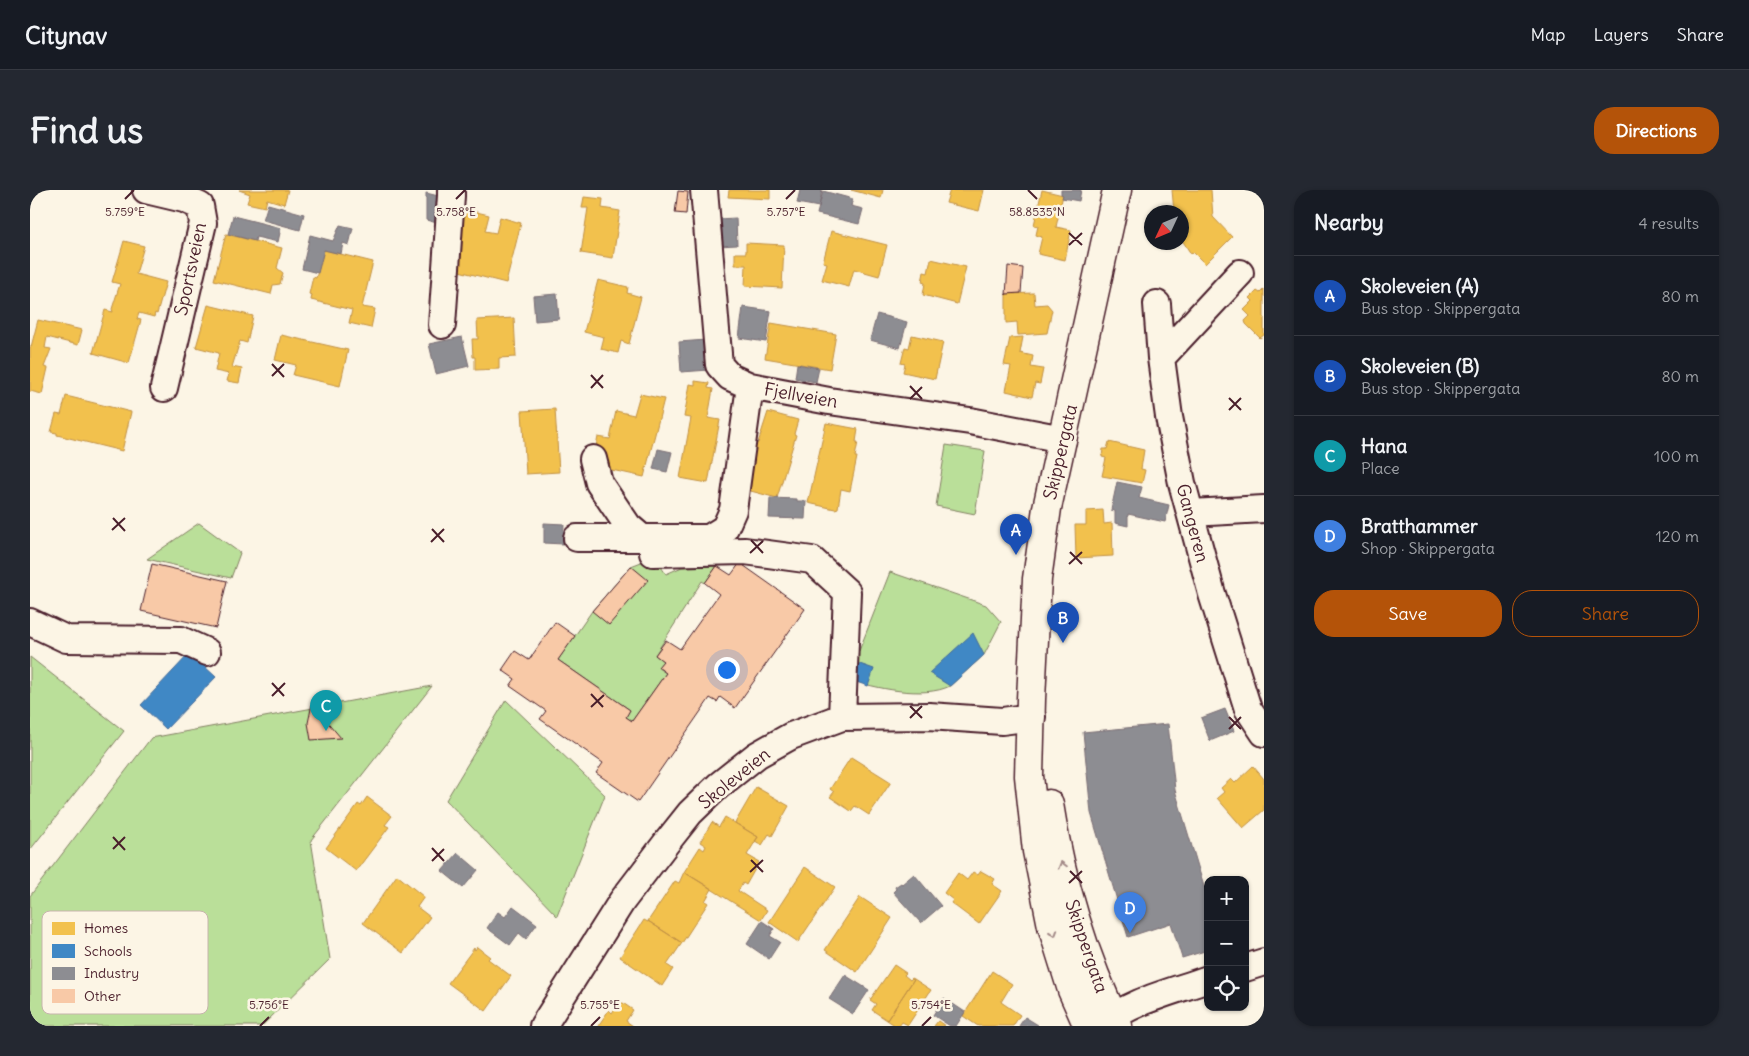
<!DOCTYPE html>
<meta charset="utf-8">
<style>
body{margin:0;font-family:Delius,sans-serif;background:#242831;color:#f1f3f6}
.controls{position:absolute;right:15px;bottom:15px;display:grid;overflow:hidden;border-radius:10px;box-shadow:0 1px 4px #0004}
.controls button{width:45px;height:45px;display:grid;place-items:center;padding:0;border:0;border-bottom:1px solid #363941;background:#171b24;color:#f1f3f6;font:25px sans-serif}
.compass{position:absolute;left:1114px;top:15px;width:45px;height:45px;border-radius:50%;background:#171b24;box-shadow:0 1px 4px #0004;rotate:226deg}
.you{position:absolute;left:696px;top:479px;width:18px;height:18px;margin:-12px;border:4px solid #fff;border-radius:50%;background:#1a73e8;box-shadow:0 0 0 8px #1a73e833}
.badge{display:grid;place-items:center;width:32px;height:32px;border-radius:50%;background:#b45309;color:#fff;font-size:16px;font-weight:700}
.pin{position:absolute;translate:-50% -41px;filter:drop-shadow(0 1px 2px #0008)}
.pin::after{content:'';position:absolute;top:26px;width:18px;height:15px;background:inherit;clip-path:polygon(0 0,100% 0,50% 100%)}
.list{margin:0;padding:0;list-style:none}
h2{display:flex;justify-content:space-between;align-items:center;height:65px;margin:0;padding:0 20px;font-size:21px}
h2 small{font-size:16px;font-weight:400;color:#9ea1a6}
.list li{display:grid;grid-template-columns:32px 1fr auto;gap:15px;align-items:center;box-sizing:border-box;height:80px;padding:0 20px;border-top:1px solid #363941}
.list b{display:block;font-size:19px;white-space:nowrap}
.list p{margin:0;font-size:16px;white-space:nowrap;color:#9ea1a6}
.list em{font-size:16px;font-style:normal;color:#9ea1a6}
.actions{display:flex;gap:10px;padding:15px 20px}
.actions a{flex:1;padding:11px 0;border:1px solid #b45309;border-radius:20px;text-align:center;font-size:18px;color:#b45309}
.actions .main{background:#b45309;color:#fff}
.icon{flex:none;width:28px;height:28px;fill:none;stroke:currentColor;stroke-width:2;stroke-linecap:round;stroke-linejoin:round}
.map{position:relative;flex:none;width:1234px;height:836px;overflow:hidden;border-radius:20px}
header{display:flex;align-items:center;gap:30px;box-sizing:border-box;height:70px;padding:0 25px;background:#171b24;border-bottom:1px solid #363941}
header strong{font-size:24px}
nav{display:flex;gap:28px;margin-inline-start:auto;font-size:18px}
.intro{display:flex;align-items:center;justify-content:space-between;box-sizing:border-box;height:120px;padding:0 30px}
h1{margin:0;font-size:35px}
.button{padding:12px 22px;border-radius:20px;background:#b45309;color:#fff;font-size:18px;font-weight:700}
main{display:flex;gap:30px;padding:0 30px}
aside{flex:1;background:#171b24;border-radius:20px;box-shadow:0 1px 4px #0004}
.map>svg:first-child{display:block}
.green{fill:#badf99;stroke:#827f62}
.homes{fill:#f2c14e;stroke:#c09044}
.schools{fill:#3f88c5;stroke:#426897}
.industry{fill:#8d8d92;stroke:#796c73}
.building{fill:#f8c9a7;stroke:#4a1f2b}
.lines{fill:none;stroke-linecap:round;stroke-linejoin:round}
.minor-casing{stroke:#4a1f2b;stroke-width:30}
.major-casing{stroke:#4a1f2b;stroke-width:31}
.minor{stroke:#fcf5e5;stroke-width:26}
.major{stroke:#fcf5e5;stroke-width:28}
.oneway{stroke:#a38a88}
.ticks{fill:none;stroke:#4a1f2b;stroke-width:2}
.labels{text-anchor:middle;dominant-baseline:central;stroke-width:5;stroke-linejoin:round;paint-order:stroke}
.street-label{font-size:18px;fill:#4a1f2b;stroke:#fcf5e5}
.key{fill:#fcf5e5;stroke:#c7b5ad;stroke-width:1}
.key-label{font-size:14px;fill:#4a1f2b}
.ticks-label{font-size:12px;text-anchor:middle;fill:#4a1f2b;stroke:#fcf5e5;stroke-width:5;stroke-linejoin:round;paint-order:stroke}
</style>
<header>
<strong>Citynav</strong>
<nav><a>Map</a><a>Layers</a><a>Share</a></nav>
</header>
<div class="intro"><h1>Find us</h1><a class="button">Directions</a></div>
<main>
<div class="map">
<svg width="1234" height="836" viewBox="0 0 1234 836">
<rect width="100%" height="100%" fill="#fcf5e5"/>
<filter id="ink" filterUnits="userSpaceOnUse"><feTurbulence type="fractalNoise" baseFrequency=".02" numOctaves="2"/><feDisplacementMap in="SourceGraphic" scale="10" xChannelSelector="R" yChannelSelector="G"/><feConvolveMatrix kernelMatrix="1 2 1 2 8 2 1 2 1" color-interpolation-filters="sRGB"/></filter>
<g filter="url(#ink)">
<path class="green" d="M916,255L955,261L945,324L906,316Z
M169,333L210,363L201,388L117,369Z
M624,367L636,384L652,377L687,376L675,393L672,391L625,465L633,471L628,478L636,483L602,531L596,527L600,520L528,470L562,421L601,376Z
M860,382L956,415L971,432L954,465L920,496C894,509 844,498 818,489Z
M0,467L94,541L0,660Z
M402,496L281,650L300,769L232,836H0V706L121,548Z
M476,510L575,605L527,726L416,610Z"/>
<path class="homes" d="M209,0H258L254,14L237,9L235,17L217,13L220,4Z
M699,0H740V9L698,7Z
M821,0H853L851,8Z
M920,0H954L949,21L916,13Z
M1012,0L1033,5L1026,37L1041,40L1035,70L1008,64L1012,47L1006,45L1008,36L1004,35Z
M1142,0H1181L1183,27L1202,47L1175,74L1163,62L1161,64L1152,50V22H1144Z
M554,7L573,9L572,18L590,21L583,68L551,63L558,18H552Z
M434,19L459,25L455,41L466,43L470,27L491,33L476,93L429,81L428,79L431,66L423,64Z
M801,41L857,55L849,86L824,79L819,97L792,90L797,73L793,72Z
M196,44L252,58L247,78L253,83L250,94L243,95L241,104L184,90Z
M94,51L114,56L106,84L136,92L127,124L125,123L124,127L109,123L107,129L111,130L99,173L63,163L75,120L83,122L82,119L90,94L82,92Z
M716,53L754,55L752,98L715,96L716,75H705V63H716Z
M294,60L343,72L332,117L345,119L341,138L319,133L322,120L281,110L282,105L279,104L283,87L286,88Z
M901,69L936,77L927,114L893,105L895,93L892,92L894,82L898,83Z
M568,90L598,97L597,103L611,107L599,154L591,151L588,163L571,159L574,147L554,142Z
M1234,99V145L1230,148L1216,134L1215,131L1220,126L1214,120L1223,111L1220,108L1227,101L1230,103Z
M1004,103L1005,115L1017,114L1022,120L1017,143L988,145L987,132L976,133V104Z
M178,115L223,126L217,153L210,151L202,177L212,179L209,193L197,191L199,184L185,181L189,163L166,157Z
M484,128L486,167L469,168V179L445,180V167H443L442,149H448L447,130Z
M8,130L52,140L48,155L17,147L15,158L21,159L14,177L18,178L12,204L0,201V157H1Z
M741,133L806,144L800,179L735,168Z
M251,145L318,160L310,196L263,185L266,175L245,170Z
M882,145L913,152L905,189L873,182L875,174L871,173L875,157L879,158Z
M993,147L990,163L1003,166L1001,177L1013,179L1010,194L1005,193L1002,207L976,201L981,176L974,175L980,148Z
M665,191L679,193L678,198L683,199L678,228L690,230L678,293L650,288L661,228L654,227L660,194L665,195Z
M610,204L634,209L614,287L577,279L579,271L574,270L576,263L565,261L568,247L580,249L586,221L604,225Z
M36,206L101,222L92,261L27,245V243L21,242L26,224L31,225Z
M525,219L529,282L496,284L492,221Z
M738,222L768,230L764,244L766,245L747,308L717,300L724,266L718,265L722,251L728,253Z
M796,233L828,239L826,252H828L825,267H827L820,301L811,299L808,318L805,319L778,313Z
M1079,252L1114,260L1111,279L1115,280L1112,293L1072,286L1076,268L1072,267L1073,259H1077Z
M1073,320L1074,334L1082,333L1083,366L1046,368L1045,335H1056V321Z
M821,567L861,592L839,625L825,616L821,621L800,607L804,602L800,599Z
M1223,576L1234,589V620L1213,638L1187,608L1194,602L1191,598L1201,589L1205,593Z
M726,597L759,616L742,646L739,644L732,655L725,651L728,647L705,633Z
M337,607L362,626L355,635L359,637L326,681L296,658L328,614L331,616Z
M695,627L728,647L717,665L729,672L716,695L713,693L708,701L737,720L731,730L654,682L670,657L674,660L676,656L670,652L682,632L689,637Z
M775,677L805,697L768,752L739,732Z
M951,681L965,689L962,694L972,701L949,734L921,713L923,710L914,703L928,683L937,690L943,682L948,685Z
M654,682L682,699L675,711L678,713L652,753L618,731L645,691L649,693Z
M367,685L394,707L387,717L400,727L373,763L333,733Z
M830,707L862,728L827,782L795,760Z
M614,730L618,732V731L652,753L637,775L643,779L632,796L590,767Z
M447,757L460,767L458,769L481,786L456,821L418,793L444,758L445,760Z
M864,775L876,783L874,785L880,790L882,788L884,789L857,830L842,820L846,814L840,810Z
M962,781L982,794L971,812L990,825L983,836H948L933,826Z
M884,789L901,800L878,835L872,832L869,836H866L857,830Z
M590,811L603,820L596,831L603,836H568L579,820L582,823Z
M908,831L915,836H904Z"/>
<path class="schools" d="M943,443L954,465L920,496L899,483Z
M160,463L186,487L136,539L111,515Z
M824,472L844,479L838,496L818,489Z"/>
<path class="industry" d="M770,0H792L789,17L767,13Z
M1031,0H1051L1049,11L1032,8L1033,5L1031,4Z
M793,1L823,9L821,16L833,19L829,34L787,24Z
M396,3L417,8L418,36L396,30Z
M238,14L274,24L270,40L233,30Z
M203,26L251,38L248,52L226,47L225,51L198,44Z
M706,28L707,55L689,56L687,29Z
M310,35L323,38L319,55L313,53L311,64L294,60L288,83L272,79L280,45L303,51Z
M527,104L529,129L505,131L503,106Z
M713,117L741,121L736,152L709,148Z
M847,124L877,132L870,158L840,150Z
M432,147L439,176L406,184L399,154Z
M676,150L679,180L651,182L649,152Z
M767,174L789,178L786,192L765,188Z
M628,259L642,262L637,282L623,279Z
M1087,292L1112,297L1109,308L1139,315L1135,332L1098,324V336L1085,333V321L1081,320Z
M740,308L767,309V311H776L775,329L739,328Z
M514,333L534,334L533,354L514,353Z
M1195,519L1204,541L1180,551L1171,528Z
M1138,534L1145,600L1178,710V760L1152,768L1141,733L1098,747L1061,623L1053,542Z
M428,663L448,680L433,698L412,681Z
M884,684L911,716L891,733L863,702L866,699L865,697L871,693L872,694Z
M483,716L507,734L496,749L489,743L480,755L457,738L468,722L475,727Z
M732,731L744,739L740,746L750,752L739,769L717,754Z
M815,785L839,800L823,824L799,809Z
M914,808L935,822L926,836H920L903,825Z
M995,827L1008,835L1007,836H989Z"/>
<path class="building" d="M648,1L658,2L656,24L645,23Z
M978,76L993,78L991,103L976,104V105Z
M710,373L775,419L705,518L690,507L687,512L680,508L608,612L566,583L573,573L510,529L516,521L480,496L485,489L472,480L485,461L499,470L525,432L545,446L528,470L600,520L596,527L602,531L636,483L628,477L633,471L625,465L636,450L650,459L689,404L675,393L687,376L701,385Z
M122,374L197,391L186,438L111,421Z
M601,376L618,390L579,435L562,421Z
M282,514L311,548L281,550L278,533Z"/>
<g class="lines">
<g class="minor-casing">
<path id="minor" d="M116,0L154,9L170,16L173,33L134,198
M674,0L689,175L700,187L720,196L799,211L940,231L1033,249
M1127,114L1131,168L1139,227L1152,293L1182,404L1218,519L1234,543
M412,135L421,6V0
M1131,168L1210,83
M563,269L569,293L598,336L612,348
M1161,323L1234,319
M547,348H679L695,338L703,320L720,196
M623,363L715,361L782,370L817,402L812,527
M0,432L36,449L151,450L177,462
M1215,778L1234,772
M513,836L592,711L637,652L660,623L688,596L727,565L761,546L812,527L899,526L972,531L1002,527
M1071,836C1100,811 1142,802 1178,789"/>
</g>
<g class="major-casing">
<path id="major" d="M1019,614C1030,687 1054,770 1088,836
M1058,836L1042,800L1022,736L1007,661L999,586L1001,509L1007,389L1017,318L1087,0"/>
</g>
<use href="#minor" class="minor"/>
<use href="#major" class="major"/>
</g>
<defs><path id="oneway-chevron" d="M-2-3.5L2.5 0L-2 3.5" fill="none" stroke-width="1.6" stroke-linecap="round" stroke-linejoin="round" transform="scale(1.25)"/></defs>
<g class="oneway">
<use href="#oneway-chevron" transform="translate(1032 675) rotate(-105)"/>
<use href="#oneway-chevron" transform="translate(1024 743) rotate(73)"/>
</g>
</g>
<path class="ticks" d="M998,0L1007,9M95,9L104,0M426,9L435,0M756,9L765,0M1039,43L1052,55M1039,55L1052,43M242,174L254,187M561,185L573,198M242,186L254,174M880,196L892,209M561,198L573,185M1199,208L1211,220M880,209L892,197M1199,220L1211,208M83,328L95,341M402,339L414,352M82,340L95,328M721,350L733,363M401,352L414,339M1040,362L1052,374M720,363L733,351M1039,374L1052,362M242,493L254,506M561,504L573,517M242,506L255,493M880,516L892,528M561,517L574,505M1199,527L1211,539M880,528L892,516M1199,539L1211,527M83,647L95,660M402,658L414,671M83,659L95,647M721,670L733,682M402,671L414,659M1040,681L1052,693M720,682L733,670M1039,693L1052,681M230,836L239,827M561,836L570,827M892,836L901,827"/>
<g class="labels">
<g class="street-label">
<text transform="translate(160 79) rotate(-78)">Sportsveien</text>
<text transform="translate(771 205) rotate(10)">Fjellveien</text>
<text transform="translate(1030 262) rotate(-77)">Skippergata</text>
<text transform="translate(1163 333) rotate(75)">Gangeren</text>
<text transform="translate(704 588) rotate(-39)">Skoleveien</text>
<text transform="translate(1057 756) rotate(71)">Skippergata</text>
</g>
</g>
<rect x="12" y="721" width="166" height="103" rx="8" class="key"/>
<rect x="22" y="732" width="23" height="13" fill="#f2c14e"/>
<rect x="22" y="754" width="23" height="14" fill="#3f88c5"/>
<rect x="22" y="777" width="23" height="13" fill="#8d8d92"/>
<rect x="22" y="799" width="23" height="14" fill="#f8c9a7"/>
<g class="key-label">
<text x="54" y="743">Homes</text>
<text x="54" y="766">Schools</text>
<text x="54" y="788">Industry</text>
<text x="54" y="811">Other</text>
</g>
<g class="ticks-label">
<text x="95" y="26">5.759°E</text>
<text x="426" y="26">5.758°E</text>
<text x="756" y="26">5.757°E</text>
<text x="1007" y="26">58.8535°N</text>
<text x="239" y="819">5.756°E</text>
<text x="570" y="819">5.755°E</text>
<text x="901" y="819">5.754°E</text>
</g>
</svg>
<div class="controls">
<button>+</button>
<button>−</button>
<button><svg class="icon" aria-label="locate" viewBox="0 0 24 24"><circle cx="12" cy="12" r="6"/><path d="M12 2v4M12 18v4M2 12h4M18 12h4"/></svg></button>
</div>
<svg class="compass" viewBox="-18 -18 36 36"><path d="M0-13l5 13h-10z" fill="#e53935"/><path d="M0 13l5-13h-10z" fill="#9ea1a6"/></svg>
<div class="you"></div>
<div class="pin badge" style="left:986px;top:365px;background:#1a4fb4">A</div>
<div class="pin badge" style="left:1033px;top:453px;background:#1a4fb4">B</div>
<div class="pin badge" style="left:296px;top:541px;background:#0f9aa8">C</div>
<div class="pin badge" style="left:1100px;top:743px;background:#3f7fe0">D</div>
</div>
<aside>
<h2>Nearby<small>4 results</small></h2>
<ul class="list">
<li><span class="badge" style="background:#1a4fb4">A</span><div><b>Skoleveien (A)</b><p>Bus stop · Skippergata</p></div><em>80 m</em></li>
<li><span class="badge" style="background:#1a4fb4">B</span><div><b>Skoleveien (B)</b><p>Bus stop · Skippergata</p></div><em>80 m</em></li>
<li><span class="badge" style="background:#0f9aa8">C</span><div><b>Hana</b><p>Place</p></div><em>100 m</em></li>
<li><span class="badge" style="background:#3f7fe0">D</span><div><b>Bratthammer</b><p>Shop · Skippergata</p></div><em>120 m</em></li>
</ul>
<div class="actions"><a class="main">Save</a><a>Share</a></div>
</aside>
</main>
